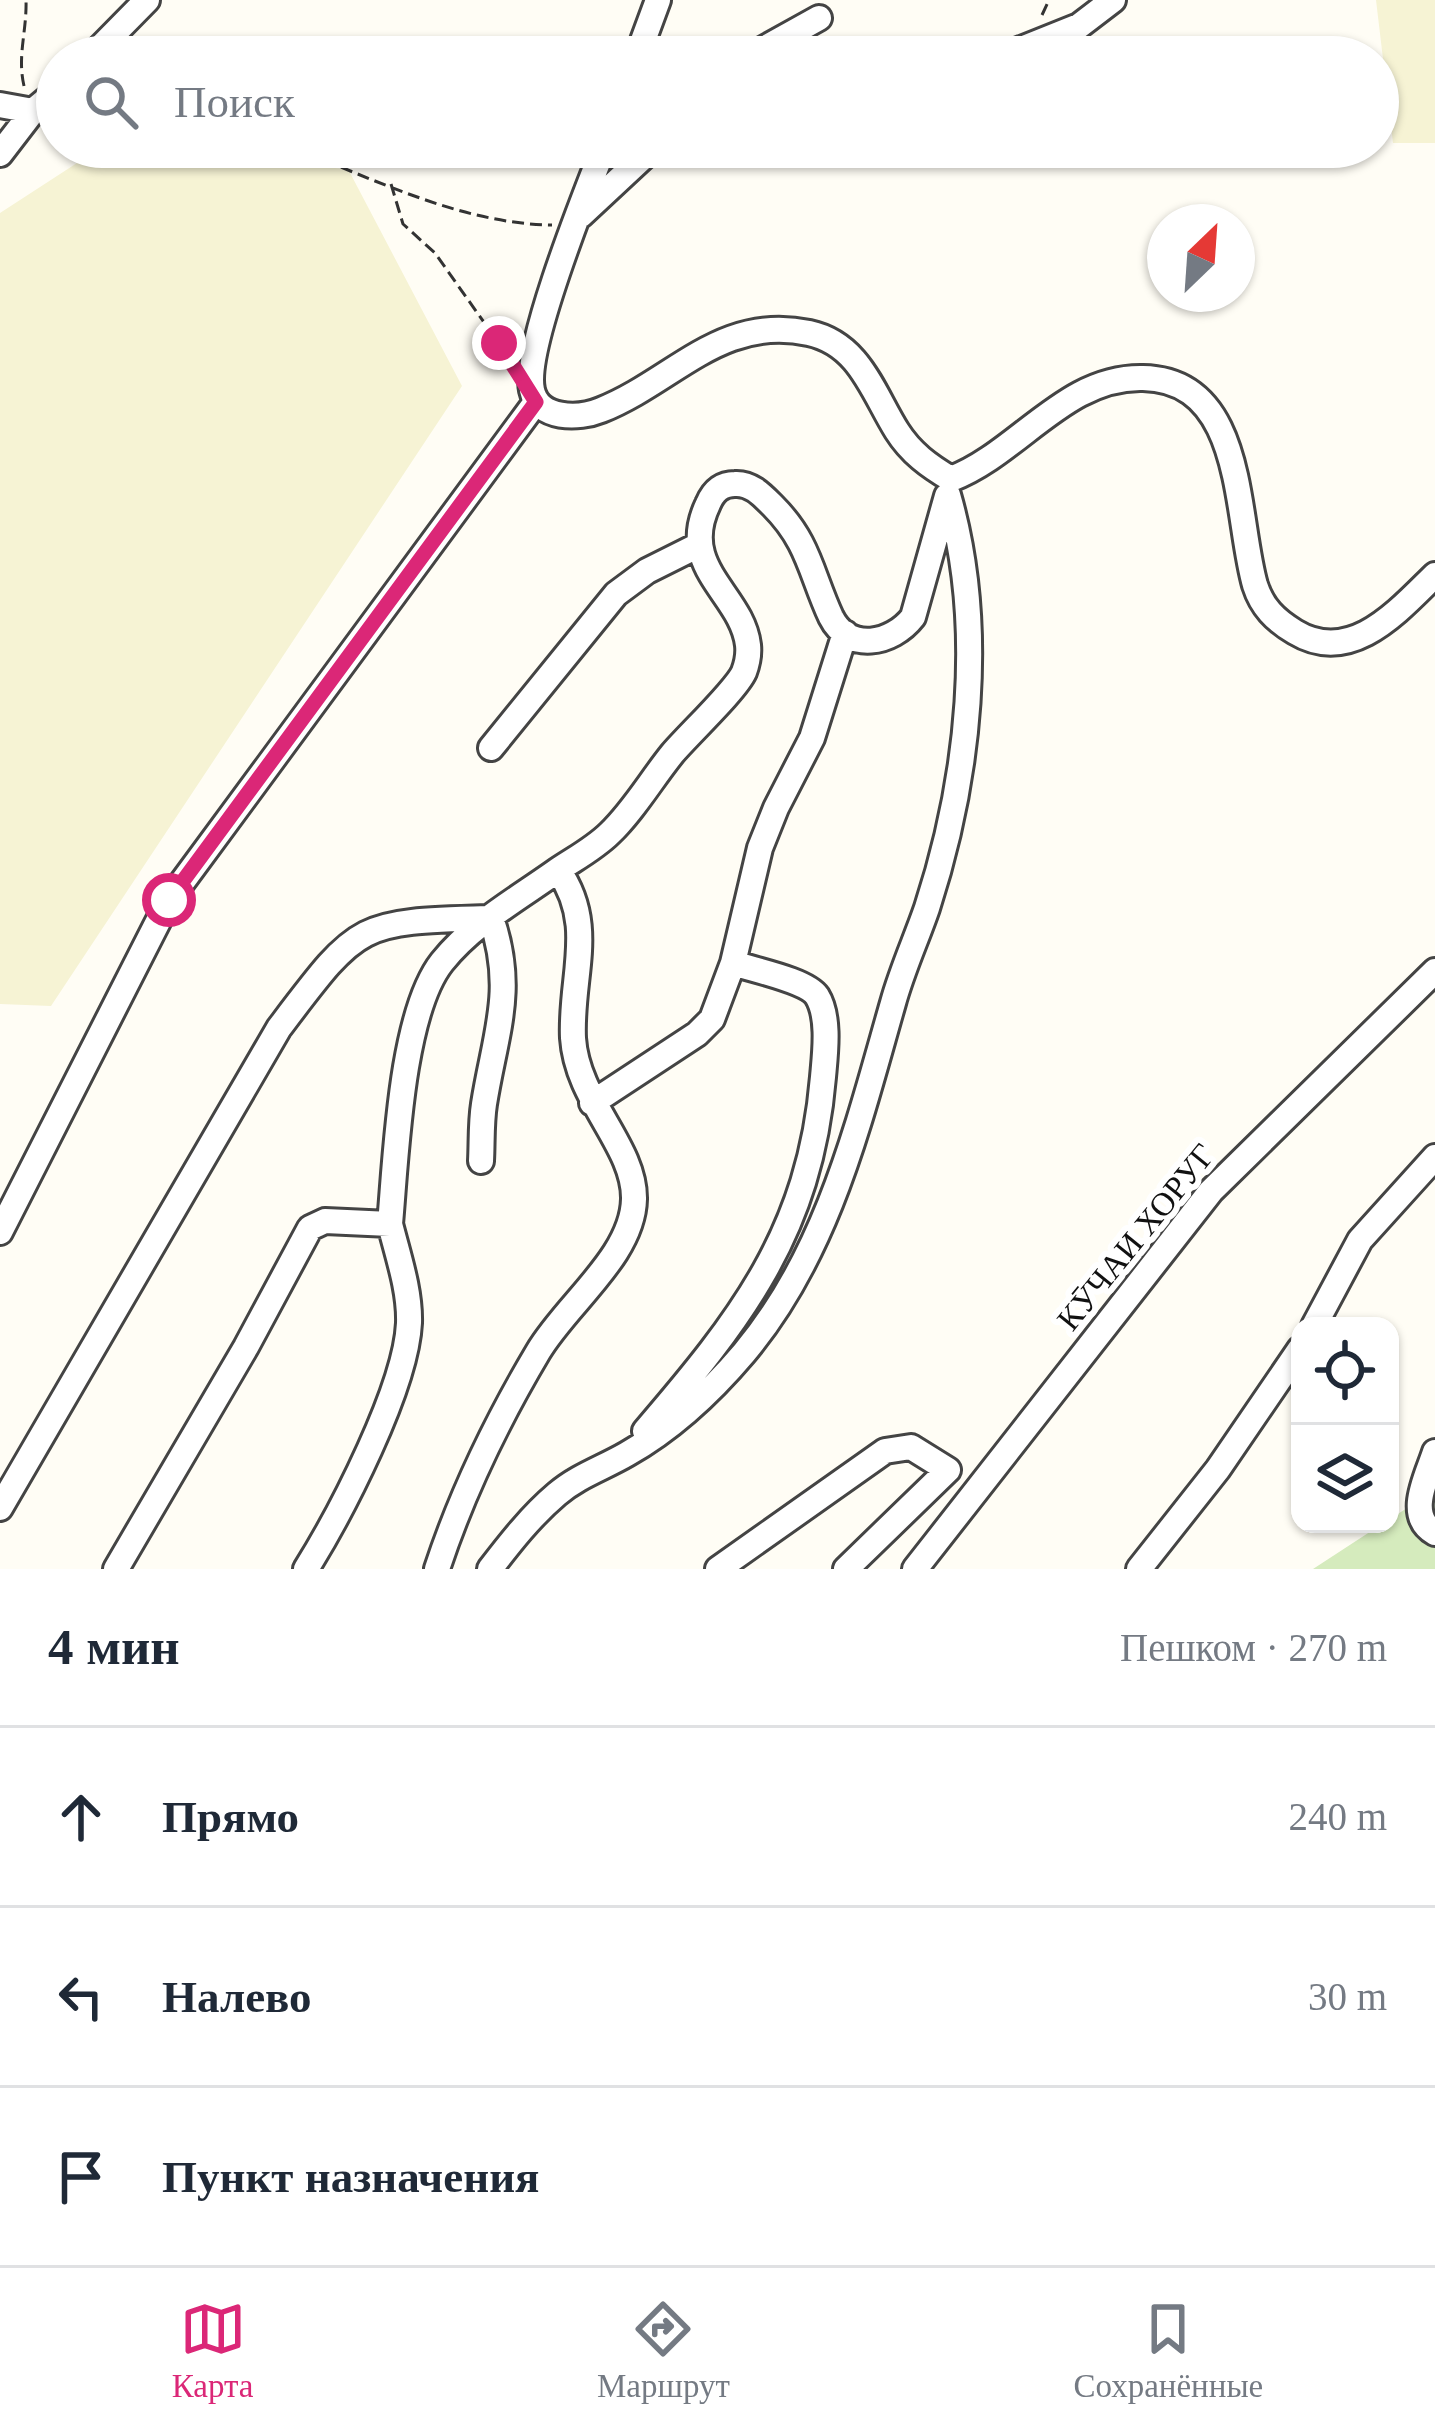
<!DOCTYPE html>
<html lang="ru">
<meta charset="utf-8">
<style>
body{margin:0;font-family:Georgia,serif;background:#f6f6f7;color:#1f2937}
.controls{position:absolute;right:36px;bottom:36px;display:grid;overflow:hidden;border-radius:24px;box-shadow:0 3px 9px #0004}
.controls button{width:108px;height:108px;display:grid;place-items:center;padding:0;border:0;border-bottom:3px solid #e0e1e3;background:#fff;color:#1f2937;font:60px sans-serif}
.compass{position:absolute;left:1147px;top:204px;width:108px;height:108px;border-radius:50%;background:#fff;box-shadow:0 3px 9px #0004;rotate:25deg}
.stop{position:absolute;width:36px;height:36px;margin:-27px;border:9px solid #db2777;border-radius:50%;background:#fff}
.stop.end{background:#db2777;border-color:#fff;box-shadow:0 3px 12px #0008}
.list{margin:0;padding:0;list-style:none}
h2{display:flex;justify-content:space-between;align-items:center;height:156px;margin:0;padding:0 48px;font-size:51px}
h2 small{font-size:39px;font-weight:400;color:#747a83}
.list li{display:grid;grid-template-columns:78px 1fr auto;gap:36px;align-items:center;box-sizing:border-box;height:180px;padding:0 48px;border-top:3px solid #e0e1e3}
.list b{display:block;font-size:45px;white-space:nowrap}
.list em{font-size:39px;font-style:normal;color:#747a83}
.icon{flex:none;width:66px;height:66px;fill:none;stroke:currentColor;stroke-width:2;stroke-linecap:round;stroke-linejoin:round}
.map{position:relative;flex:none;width:1435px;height:1569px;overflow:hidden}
.search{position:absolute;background:#fff;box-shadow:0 3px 9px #0004;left:36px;right:36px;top:36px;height:132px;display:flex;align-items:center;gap:30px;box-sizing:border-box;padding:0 42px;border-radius:66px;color:#747a83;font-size:45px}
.sheet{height:696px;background:#fff}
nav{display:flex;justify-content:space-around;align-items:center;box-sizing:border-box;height:168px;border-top:3px solid #e0e1e3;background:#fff;font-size:33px;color:#747a83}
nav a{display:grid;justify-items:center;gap:6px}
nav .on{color:#db2777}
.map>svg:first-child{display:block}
.farmland{fill:#f6f3d4}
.green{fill:#d5ebbd}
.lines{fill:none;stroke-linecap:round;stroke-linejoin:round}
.minor-casing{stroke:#444;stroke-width:30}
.path{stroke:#333;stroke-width:3;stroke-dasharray:12 6;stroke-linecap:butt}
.minor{stroke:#fff;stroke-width:24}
.route{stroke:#db2777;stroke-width:15}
.labels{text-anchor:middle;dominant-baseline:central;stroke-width:12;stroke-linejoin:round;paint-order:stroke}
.street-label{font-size:33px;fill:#111;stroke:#fff}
</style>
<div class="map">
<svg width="1435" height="1569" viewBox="0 0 1435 1569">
<rect width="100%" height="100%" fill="#fffdf5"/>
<path class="farmland" d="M1376,0H1435V143H1393Z
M97,150L348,169L462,386L51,1006L0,1004V213Z"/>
<path class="green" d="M1435,1490V1569H1313L1382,1524H1390V1519Z"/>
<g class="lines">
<g class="minor-casing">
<path id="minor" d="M91,57L147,0
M637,57L658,0
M749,57L819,18
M1001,57L1079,26L1113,0
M0,105L33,111L57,91
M604,147C586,193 523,349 532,390C538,420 579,419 601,410C674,381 721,314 809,333C860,344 873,393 897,431C911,453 929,466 951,479
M0,154L33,111
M581,215L654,147
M951,479C1019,453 1065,376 1143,378C1246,380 1235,516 1255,585C1262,607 1275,620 1295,632C1351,666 1398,611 1435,575
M491,748L616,594L647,571L699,545
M558,870C576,858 595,848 610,833C634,810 651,780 672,754C688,735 736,690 744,672C747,664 749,654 748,645C742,594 677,568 708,504C713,492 721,484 735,484C751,483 762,495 773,506C809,542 811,574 831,617C849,653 892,644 913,617L947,496
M592,1103L697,1034L712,1019L733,963L760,848L776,808L812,738L845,633
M390,1224C396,1157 401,1014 442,962C472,924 519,898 558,870C597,925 570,976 573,1038C577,1101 635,1146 634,1199C633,1256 566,1304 538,1352C497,1421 462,1493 437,1569
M0,1232L169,900L536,402
M1314,1326L1360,1240L1435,1157
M645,1431C741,1319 810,1232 823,1077C825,1054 830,1017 817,996C806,980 753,970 733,963
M1435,1452C1427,1477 1405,1516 1435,1533
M0,1508L279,1028C360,921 357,922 491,918C516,990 495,1034 484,1104C481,1123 482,1143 481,1161
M116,1569L246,1347L310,1228L325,1221L390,1224C398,1256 410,1290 409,1323C406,1388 341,1513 306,1569
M490,1569C510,1543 531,1516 557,1494C578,1476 603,1468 627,1454C673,1428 711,1392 744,1353C828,1253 858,1125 893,1003C902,970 916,940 927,908C969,779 986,627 948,495
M718,1569L885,1451L911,1447L948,1470L846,1569
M915,1569L1211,1191L1435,971
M1139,1569L1218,1469L1300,1349"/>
</g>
<path class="path" d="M1042,15L1049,0
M24,86C17,56 27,31 26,0
M46,133L57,137
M86,147H118
M291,147C374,179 462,224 552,225
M391,184L403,224L435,253L512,362"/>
<use href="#minor" class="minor"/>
</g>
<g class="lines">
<path class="route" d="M169,900L536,402L499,343"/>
</g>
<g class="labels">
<g class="street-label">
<text transform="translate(1136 1237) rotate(-51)">КӮЧАИ ХОРУГ</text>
</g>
</g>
</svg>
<div class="controls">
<button><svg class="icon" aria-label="locate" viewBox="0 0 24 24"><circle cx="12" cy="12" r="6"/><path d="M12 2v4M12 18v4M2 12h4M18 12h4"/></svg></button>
<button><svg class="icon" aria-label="layers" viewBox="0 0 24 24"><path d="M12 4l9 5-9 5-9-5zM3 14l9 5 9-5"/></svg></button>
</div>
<svg class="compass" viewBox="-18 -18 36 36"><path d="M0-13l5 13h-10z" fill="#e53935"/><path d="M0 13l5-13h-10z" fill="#747a83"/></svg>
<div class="stop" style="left:169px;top:900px"></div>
<div class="stop end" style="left:499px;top:343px"></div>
<div class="search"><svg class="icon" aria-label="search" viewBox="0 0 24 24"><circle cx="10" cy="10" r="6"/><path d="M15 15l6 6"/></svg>Поиск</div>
</div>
<section class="sheet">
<h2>4 мин<small>Пешком · 270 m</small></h2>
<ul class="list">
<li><svg class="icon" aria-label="ahead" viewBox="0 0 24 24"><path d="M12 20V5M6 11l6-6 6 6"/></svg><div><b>Прямо</b></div><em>240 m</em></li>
<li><svg class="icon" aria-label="left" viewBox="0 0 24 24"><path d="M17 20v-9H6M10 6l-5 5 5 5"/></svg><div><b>Налево</b></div><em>30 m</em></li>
<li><svg class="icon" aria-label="arrive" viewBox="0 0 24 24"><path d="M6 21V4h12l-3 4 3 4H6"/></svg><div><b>Пункт назначения</b></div></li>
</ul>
</section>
<nav>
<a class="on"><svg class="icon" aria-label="map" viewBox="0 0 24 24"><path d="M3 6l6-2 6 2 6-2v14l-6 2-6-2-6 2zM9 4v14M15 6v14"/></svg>Карта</a>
<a><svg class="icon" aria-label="directions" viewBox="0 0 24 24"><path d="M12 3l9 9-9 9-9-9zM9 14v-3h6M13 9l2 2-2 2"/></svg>Маршрут</a>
<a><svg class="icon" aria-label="saved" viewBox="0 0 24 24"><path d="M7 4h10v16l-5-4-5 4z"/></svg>Сохранённые</a>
</nav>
